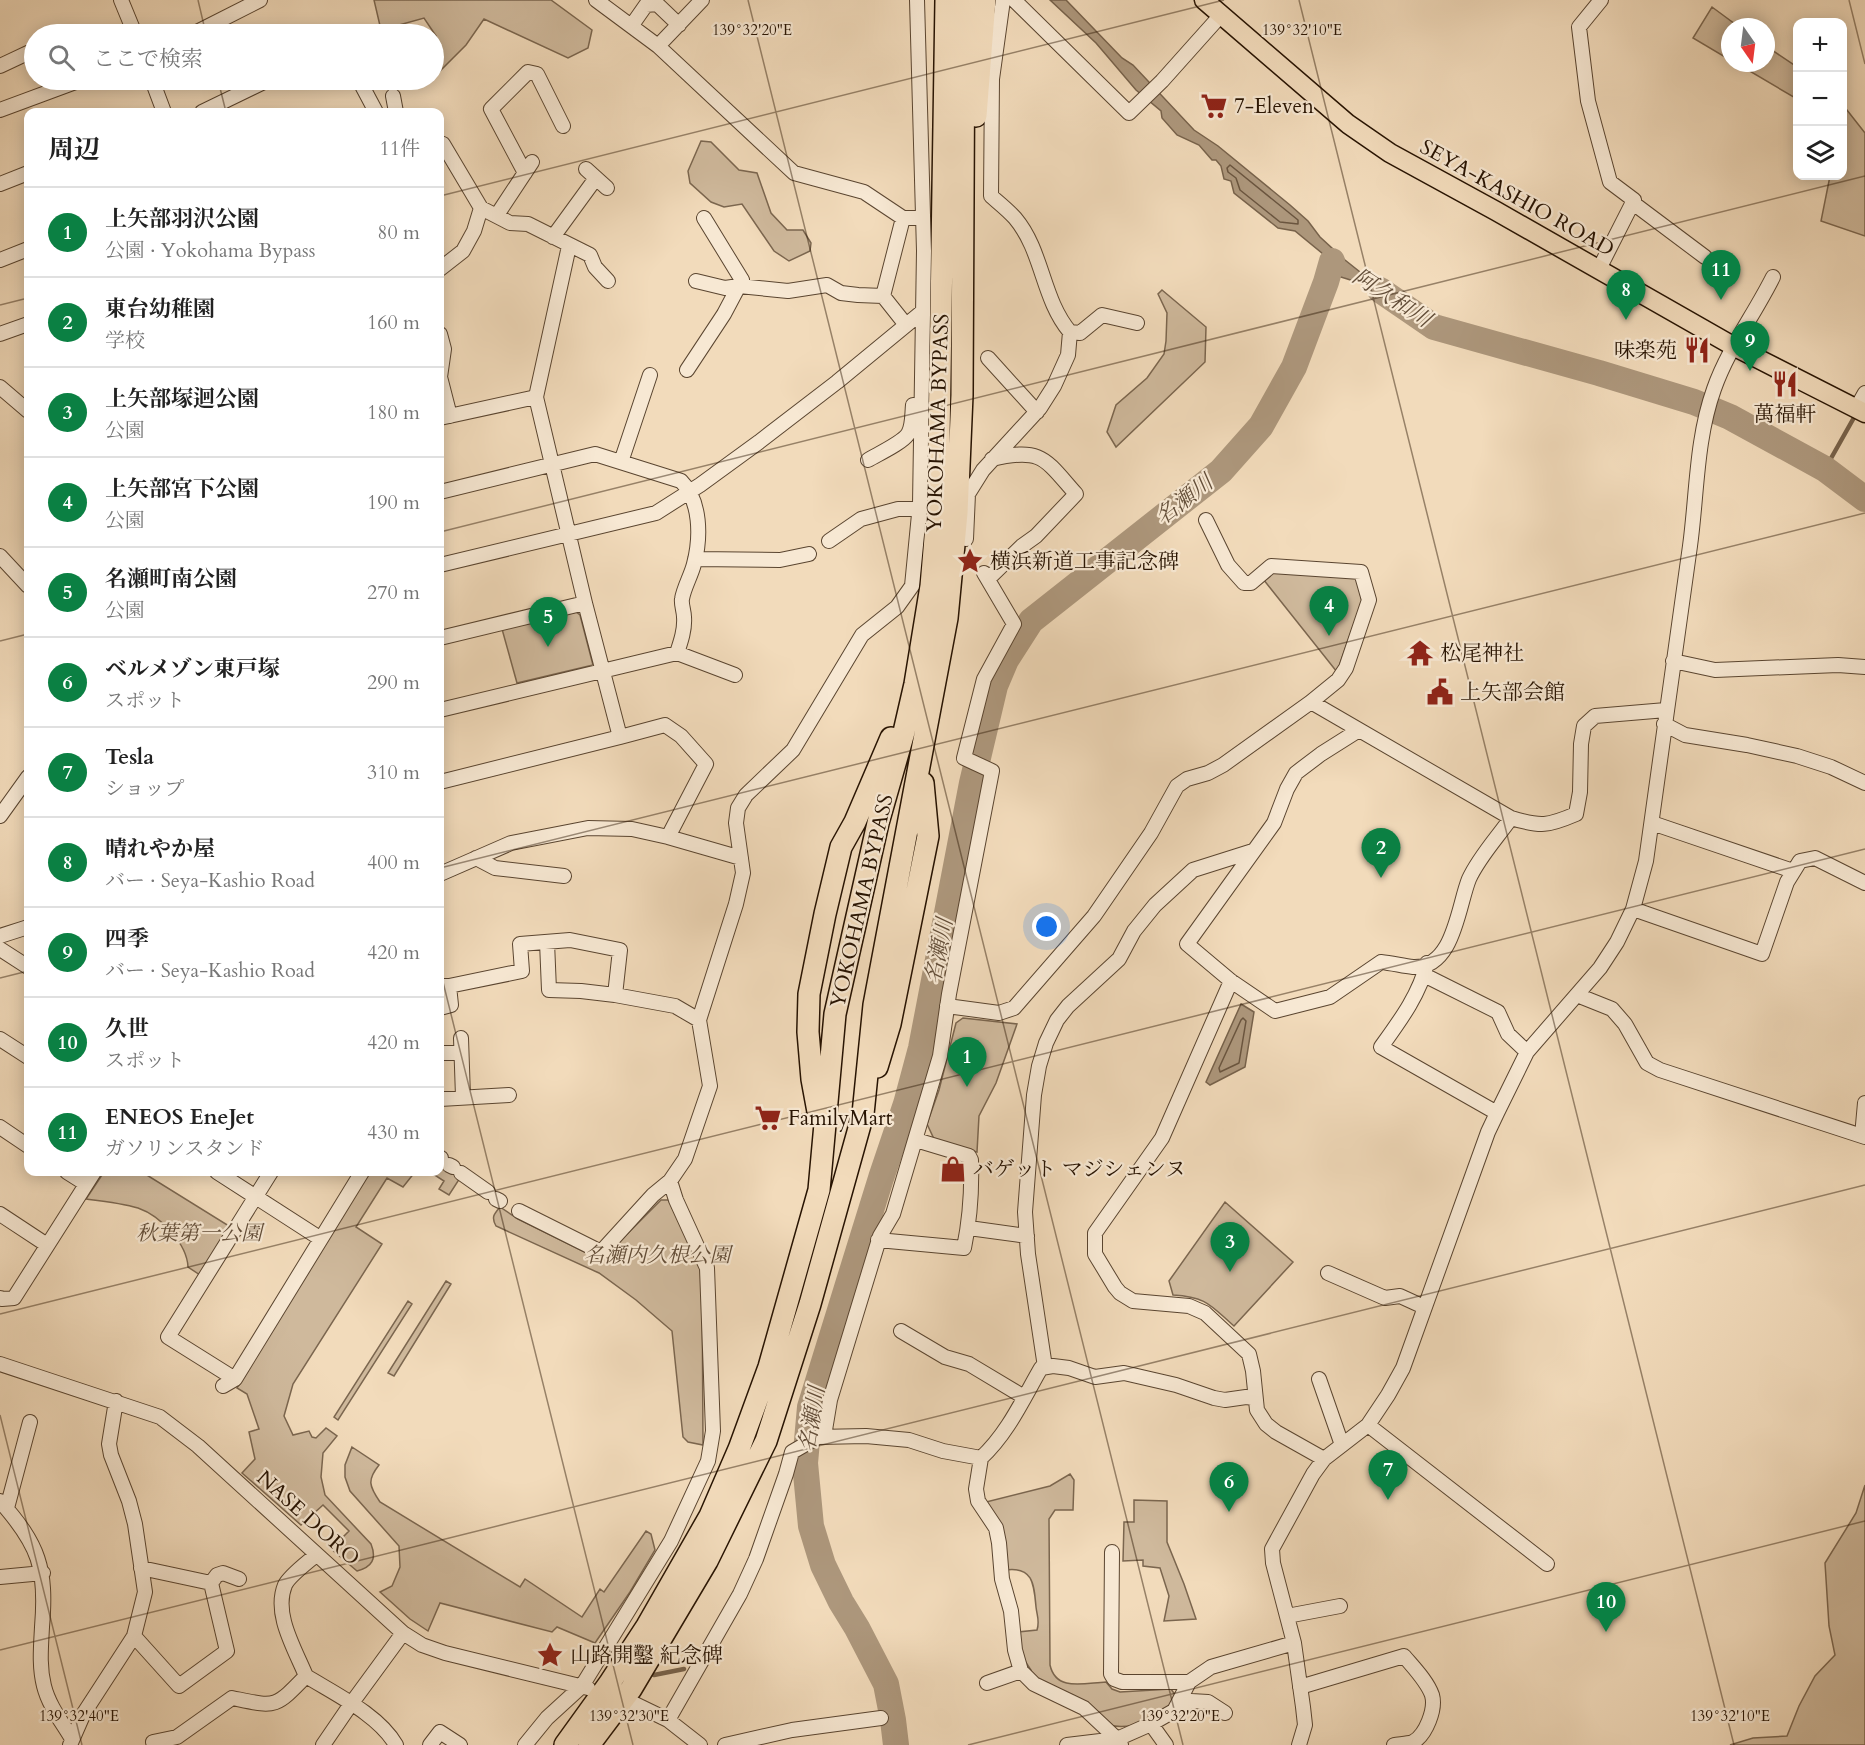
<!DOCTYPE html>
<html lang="ja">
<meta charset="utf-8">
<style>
body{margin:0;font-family:Cardo,"Noto Serif JP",serif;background:#f2f2f2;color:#222}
.controls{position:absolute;right:18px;top:18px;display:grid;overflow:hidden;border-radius:12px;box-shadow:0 3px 15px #0003}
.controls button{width:54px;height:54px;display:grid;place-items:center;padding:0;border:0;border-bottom:2px solid #e0e0e0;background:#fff;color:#222;font:30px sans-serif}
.compass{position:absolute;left:1721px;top:18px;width:54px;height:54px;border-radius:50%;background:#fff;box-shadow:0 3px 15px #0003;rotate:166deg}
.you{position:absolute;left:1047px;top:927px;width:21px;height:21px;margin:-15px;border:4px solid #fff;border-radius:50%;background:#1a73e8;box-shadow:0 0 0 9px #1a73e833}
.badge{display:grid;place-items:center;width:39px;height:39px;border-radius:50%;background:#0b8043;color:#fff;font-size:20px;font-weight:700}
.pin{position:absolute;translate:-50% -50px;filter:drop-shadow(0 2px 3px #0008)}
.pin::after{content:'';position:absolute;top:32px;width:21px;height:18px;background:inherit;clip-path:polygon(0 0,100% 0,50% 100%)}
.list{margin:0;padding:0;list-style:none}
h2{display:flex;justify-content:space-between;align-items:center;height:78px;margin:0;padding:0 24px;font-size:26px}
h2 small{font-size:20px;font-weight:400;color:#767676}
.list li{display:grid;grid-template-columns:39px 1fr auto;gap:18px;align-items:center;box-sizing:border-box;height:90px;padding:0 24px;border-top:2px solid #e0e0e0}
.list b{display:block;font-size:22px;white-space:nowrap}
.list p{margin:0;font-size:20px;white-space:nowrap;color:#767676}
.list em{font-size:20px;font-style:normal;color:#767676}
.icon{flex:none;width:33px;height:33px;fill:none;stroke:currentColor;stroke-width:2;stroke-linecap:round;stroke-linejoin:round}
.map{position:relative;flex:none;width:1865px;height:1745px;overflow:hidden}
.search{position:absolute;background:#fff;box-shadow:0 3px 15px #0003;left:24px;top:24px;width:420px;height:66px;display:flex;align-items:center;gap:15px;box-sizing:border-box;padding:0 21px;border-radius:33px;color:#767676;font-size:22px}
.panel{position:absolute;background:#fff;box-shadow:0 3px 15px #0003;left:24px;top:108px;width:420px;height:1068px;border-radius:12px}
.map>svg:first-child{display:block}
.green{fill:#cfb99c;stroke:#7b664f;stroke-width:1.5}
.water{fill:#ad977c;stroke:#77624b;stroke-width:1.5}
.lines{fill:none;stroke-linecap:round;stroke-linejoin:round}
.shore{stroke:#6a553f;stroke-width:1.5}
.stream{stroke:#77624b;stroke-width:4.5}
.river{stroke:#ad977c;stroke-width:26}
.minor-casing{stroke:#5a4530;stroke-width:16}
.major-casing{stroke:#271302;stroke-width:21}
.highway-casing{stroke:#271302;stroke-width:24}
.minor{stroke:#f7e8d3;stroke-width:14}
.major{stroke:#f2dbbb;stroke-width:18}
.highway{stroke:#f2dbbb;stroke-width:21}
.ticks{fill:none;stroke:#271302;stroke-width:1.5;stroke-opacity:0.45}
.labels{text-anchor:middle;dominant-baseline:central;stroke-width:4.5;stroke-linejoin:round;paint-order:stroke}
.poi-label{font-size:21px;fill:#271302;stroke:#f7e8d3;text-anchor:start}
.street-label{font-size:21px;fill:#271302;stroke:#f7e8d3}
.park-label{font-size:21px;font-style:italic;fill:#624d38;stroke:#f7e8d3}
.water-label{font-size:22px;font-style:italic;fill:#634e39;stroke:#f7e8d3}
.ticks-label{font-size:15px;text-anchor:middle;fill:#271302;stroke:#f7e8d3;stroke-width:4.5;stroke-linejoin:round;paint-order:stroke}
</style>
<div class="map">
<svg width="1865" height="1745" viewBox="0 0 1865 1745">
<rect width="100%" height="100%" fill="#f2dbbb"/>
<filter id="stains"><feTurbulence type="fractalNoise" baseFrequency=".00333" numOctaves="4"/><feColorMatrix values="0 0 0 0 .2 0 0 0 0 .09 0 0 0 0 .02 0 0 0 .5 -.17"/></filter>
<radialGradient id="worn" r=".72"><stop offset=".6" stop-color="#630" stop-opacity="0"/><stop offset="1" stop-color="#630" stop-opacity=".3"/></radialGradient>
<path class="green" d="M374,0H551L592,30L588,48L568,58L484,19L466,45L438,73L434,70V38L436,36L424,18L381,30Z
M1712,7L1739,27H1730V60L1693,38Z
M1766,46L1797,67V99L1736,63H1766Z
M1843,105L1865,133V236L1821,221L1830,176H1842Z
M701,141L711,142L739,170L757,173L771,213L787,230H803L811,243L810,251L789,261L774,251L742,204L724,207L711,202L690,183L688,171Z
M1162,290L1206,327L1205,362L1116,447L1107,432L1116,405L1147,378L1164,354L1166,341L1167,313L1158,294Z
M1273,572L1356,577L1362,601L1337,672L1263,579Z
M576,612L580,615L593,665L517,683L502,629Z
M963,1018L1017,1024L996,1083L979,1116L977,1152L935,1141L927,1124L939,1090L956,1023Z
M440,1164L460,1178L449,1195L439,1189L444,1181L430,1172H440Z
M104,1172H142L229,1226L200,1275L188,1267C187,1244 161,1216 138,1208C122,1203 103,1201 86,1199Z
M369,1172H415L403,1187L387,1178L356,1227L382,1244L293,1384L284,1416L293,1435L309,1431L312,1437L316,1438L326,1428L337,1436L323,1453L321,1477L325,1495L371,1544C377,1559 372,1567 357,1571L331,1549L349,1531L323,1505L301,1525L242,1473L255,1459L249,1432L259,1429L247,1394L237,1388Z
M661,1200H669L702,1271L703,1445L688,1442L683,1437L672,1331L636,1300L599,1273L496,1226C491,1217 494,1214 500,1207L518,1219L601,1260Z
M1225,1202L1293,1262L1234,1326C1210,1305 1207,1297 1173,1295L1169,1281Z
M446,1281L451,1284L394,1376L388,1373Z
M408,1301L412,1304L338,1420L334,1417Z
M352,1447L379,1465C367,1480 369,1486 380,1502L520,1587L525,1579L582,1617L600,1589L604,1592L646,1531L651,1534L655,1550L630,1592L595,1643L557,1627L552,1632L440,1603L428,1631L410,1619L380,1592L392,1586L400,1567L399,1546L350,1491L345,1477V1465Z
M1070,1474L1074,1480L1073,1510H1055L1049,1519L1050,1665C1056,1692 1084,1683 1106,1682L1112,1689L1120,1692L1171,1689L1176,1696C1165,1717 1132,1731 1109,1725L1033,1678L1031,1670L1019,1652L1018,1632L1037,1630C1040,1621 1037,1616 1036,1607C1034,1584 1033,1566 1005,1570L986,1502L1050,1486Z
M1865,1485V1745H1730L1753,1738L1787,1736L1799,1706L1815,1676L1835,1655L1829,1626L1825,1563L1856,1513Z
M1134,1500L1167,1501V1542L1184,1584L1196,1619L1164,1621L1169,1596L1160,1568L1143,1566V1560L1123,1561L1124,1522H1134Z"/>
<path class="water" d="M1050,0H1066L1122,58L1133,65L1194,130L1218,146L1290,205L1308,221L1320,237L1345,260L1429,327L1390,304L1358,281C1348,282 1343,274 1331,277L1322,298V281L1326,261L1323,254L1295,231L1278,228L1234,193L1231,181L1224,179L1221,166L1216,160H1212L1199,145L1177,135L1162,118L1161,111L1136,90L1096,43Z
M1241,1004L1254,1012L1245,1067L1210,1085L1206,1082Z"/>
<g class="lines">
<path class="shore" d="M1230,165L1298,220V224L1280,222L1240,190L1236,178L1228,172L1227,168Z
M1243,1018L1246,1021L1239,1063L1220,1072L1219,1068L1241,1020Z"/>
<path class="stream" d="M1825,469L1856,414
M654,1675L684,1669"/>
<path class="river" d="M1380,290L1434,327L1599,373L1694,402L1730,417L1825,469L1865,499
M896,1745L893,1720L886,1684L857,1628L841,1602L823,1565L811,1526L805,1463L810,1407L881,1178L906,1104L921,1048L972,783L995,686L1006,660L1031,621L1221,471L1261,426L1294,367L1326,282L1332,261"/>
<g class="minor-casing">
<path id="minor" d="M121,0L135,34
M596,0L658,46L794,173L864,192L903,218H922
M1014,0L1129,113L1162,81L1221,15
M632,25L646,5L657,4L679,25
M193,34L260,0
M658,46L702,0
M0,66L34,50
M152,80L164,112
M359,80L376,112
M393,96L396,112
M0,110L81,80
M202,112L268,80
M440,143L443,144L481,208L510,223L528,224L590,255L595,267L608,281
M586,169L607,188
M525,173L491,109L528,72L537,74L563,126
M0,184L28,173
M1633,203L1705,257
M497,215L532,162
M553,237L596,178
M0,260L28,249
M440,269L463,251L474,231L481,208
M1599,269L1634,200L1610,182L1588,101L1579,27L1601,0
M696,281L725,288L739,286L788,291L827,285L841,293L858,295L883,296L906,325
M883,296L903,218
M1070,332L1080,333L1102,315L1137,323
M0,334L28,324
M440,334L444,349L440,377L450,416
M988,358L1037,412
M687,370L724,314L742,280L704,218
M0,387L28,411
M536,397L585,603L620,737L665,725L681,736L706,764L668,837L741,858
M1856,409L1865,393
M440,418L536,397L569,246
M868,460C878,454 902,443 908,434C913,426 912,414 913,405
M621,462L650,375
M440,492L595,454L681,481C701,501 701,537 694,564C691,576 684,587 682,599C681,604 684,611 684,617C685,629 681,641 677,653
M966,539L968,494L983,470L1040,408L1054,386L1068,355L1070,332C1042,299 1043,251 1015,218C1008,210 999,203 991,196L992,79L1003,0
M829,541L861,519L898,509H919
M0,556L28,586
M695,559L780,560L809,554
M440,565L656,513L700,485L759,442L837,382L922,312
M988,579L1022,546L1036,536L1076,494C1045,459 1042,447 992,459
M440,638L585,603
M1673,661L1715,670L1838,665L1865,667
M1311,702L1511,818C1541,827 1548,826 1576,814L1580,792L1581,744L1584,726L1595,716L1666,710
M440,710L677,653L735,675
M1664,724L1685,735L1747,745L1797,756L1831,767L1865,783
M1359,730L1321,754L1296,773L1287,789L1274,823L1187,944L1231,981L1275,1011L1330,997L1381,962C1392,963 1403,966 1413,967C1454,969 1458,906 1469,879C1479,857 1497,838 1511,818
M440,782L620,737
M0,816L28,777
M1652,823L1793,871
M476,858L495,868L564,876
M440,874L511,843L588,828L632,829L668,837
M1633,909L1762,954L1787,882L1800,861L1815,858L1865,883
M0,936L28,927
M547,942L549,990L581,991L615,995
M0,949L28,967
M1427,963C1420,994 1399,1022 1381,1047L1497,1113
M1424,975L1498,1012L1508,1034L1527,1052
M1231,981L1162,1138L1095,1233V1254L1115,1287L1120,1293L1133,1301L1189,1306L1205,1313L1249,1354L1253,1371L1257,1410L1266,1424L1276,1432L1324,1459
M449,986L522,971L520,944L570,940L620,950L615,995L675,1006L699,1020
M1577,995L1612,1009L1625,1024L1647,1063L1660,1070L1865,1137
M947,1006L999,1013L1014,1008L1094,916L1151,833L1177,786L1187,779L1208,773L1223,765L1311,702L1338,680L1346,668L1369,600L1361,572L1271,566L1251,583H1244L1228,565L1206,520
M440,1008L451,1005L449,986H440
M461,1038L463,1097
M0,1039L28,1057
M440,1053H461
M440,1099L509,1095
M0,1127L28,1146
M1862,1136L1865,1103
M440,1158H441
M449,1165L453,1167
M67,1172L86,1184
M217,1172L321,1239
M461,1173L488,1192
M496,1199L500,1201
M519,1211L601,1252L653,1195L670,1181
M0,1214L47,1245
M969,1228L1027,1236
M878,1240L964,1248C970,1219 972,1190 971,1160L969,1156L916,1140
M1328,1273L1385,1298L1400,1296L1424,1307
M0,1298L2,1299L14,1298L94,1172
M901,1331L945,1357L969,1364L1024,1397
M0,1364L160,1417L198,1446L403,1633L422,1645L445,1653L588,1688
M1045,1367L1028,1254L1025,1212L1034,1095L1039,1066L1046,1043L1057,1020L1068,1006L1119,959L1134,931L1155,905L1193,870L1253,851
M235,1379L168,1337L271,1172
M1319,1379L1342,1445
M223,1386L235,1379L362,1172
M1368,1425L1547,1564
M824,1436L830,1400L880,1236L893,1214L940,1056L949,994L992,771L964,758L984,679L1014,624L984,573
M981,1458L976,1489L978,1501L996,1528L999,1543L1002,1579L1011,1611L1015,1650L1021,1671L1034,1684L1084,1708L1117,1739L1121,1745
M0,1501C39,1545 47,1568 42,1627C41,1647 39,1666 44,1686C49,1706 62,1722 72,1739
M7,1508L30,1422
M1112,1552L1111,1674L1114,1679L1122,1682H1189
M0,1577L43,1573
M211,1583L217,1575L223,1573L239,1579
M1287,1616L1340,1606
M134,1636L179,1686L227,1651L211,1583L141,1568
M306,1676C335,1694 379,1715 396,1745
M987,1683L1021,1671
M1300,1687L1404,1656C1414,1668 1427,1681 1432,1695C1436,1709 1426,1735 1413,1742C1408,1744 1399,1744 1394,1745
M635,1704L668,1720L700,1745
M1173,1713L1189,1682L1211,1667L1294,1643
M668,1720L740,1594L756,1559L786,1474L792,1452L818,1437L866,1436L909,1440L943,1451L981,1458C1008,1433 1023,1399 1041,1368L1053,1366L1069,1368L1095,1377L1124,1373L1176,1385L1214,1398L1225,1400L1246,1397L1254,1398
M1151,1724L1166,1745
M153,1742L177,1737L232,1698C276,1707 274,1709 306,1676C295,1649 273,1614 285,1585C289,1576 308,1562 316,1555
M70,1745L84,1713L134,1636L145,1592L135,1524L129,1501L111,1455L109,1444L116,1401
M323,1745L351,1704L403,1633
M430,1745L440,1732L460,1745
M525,1745L547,1718L582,1686L671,1541L708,1461L713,1431L707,1268L676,1200L670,1181L685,1159L710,1086L699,1020L736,904L743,873L736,823L738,808L746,795L793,750L862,635L897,607L912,586L920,504L924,251L917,0
M725,1745L792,1730L881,1718
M1067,1745L1117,1739L1151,1724L1191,1701L1208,1702L1225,1713
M1299,1745L1305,1725L1303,1707L1294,1643L1273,1563L1272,1549L1313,1474L1324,1459L1368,1425L1388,1395L1403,1368L1488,1132L1497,1113L1527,1052L1600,968L1617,942L1633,909L1646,861C1661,756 1675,651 1690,546C1697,495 1696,439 1714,389C1728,349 1754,315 1773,277"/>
</g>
<g class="major-casing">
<path id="major" d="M1204,0L1348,124L1390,153L1496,211L1733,346L1865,413"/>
</g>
<g class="highway-casing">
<path id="highway" d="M976,116L985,0
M877,1067L890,1024L928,836L923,783
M819,1117L812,1079L808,1032L809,994L825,914L841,847L855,822L891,738
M565,1745L609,1684L647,1626L710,1516L739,1449L769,1367L819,1190L835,1014L878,823L904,732L915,684L931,586L938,502L946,0
M589,1745L631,1689L707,1561L766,1441L810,1304L863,1114L874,1005L947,618L957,513L962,395L964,0"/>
</g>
<use href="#minor" class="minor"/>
<use href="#major" class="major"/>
<use href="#highway" class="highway"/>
</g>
<path class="ticks" d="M198,0L206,34M748,0L1183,1745M1299,0L1734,1745M1849,0L1865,64M218,80L226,112M440,196L1224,0M0,305L28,298M440,532L1865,176M0,641L28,634M440,868L1865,513M440,970L633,1745M0,978L28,971M0,1314L1865,849M0,1415L82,1745M0,1650L1865,1185M968,1745L1865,1521"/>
<defs>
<g id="supermarket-bare" transform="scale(2.07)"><path d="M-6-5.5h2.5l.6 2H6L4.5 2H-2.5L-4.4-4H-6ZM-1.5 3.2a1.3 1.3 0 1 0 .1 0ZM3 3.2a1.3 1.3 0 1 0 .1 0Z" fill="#8f2418" stroke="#f7e8d3" stroke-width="2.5" paint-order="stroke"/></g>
<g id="restaurant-bare" transform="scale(2.07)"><path d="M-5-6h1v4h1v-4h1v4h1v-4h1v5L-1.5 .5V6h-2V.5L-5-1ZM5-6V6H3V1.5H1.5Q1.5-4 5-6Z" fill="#8f2418" stroke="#f7e8d3" stroke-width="2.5" paint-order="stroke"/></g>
<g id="sight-bare" transform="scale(2.07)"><path d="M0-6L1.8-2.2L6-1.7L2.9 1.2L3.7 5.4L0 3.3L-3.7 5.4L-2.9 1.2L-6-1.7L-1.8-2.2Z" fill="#8f2418" stroke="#f7e8d3" stroke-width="2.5" paint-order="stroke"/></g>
<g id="temple-bare" transform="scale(2.07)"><path d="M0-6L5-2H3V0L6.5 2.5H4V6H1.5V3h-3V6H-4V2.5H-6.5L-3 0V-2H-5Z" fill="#8f2418" stroke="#f7e8d3" stroke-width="2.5" paint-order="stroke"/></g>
<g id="civic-bare" transform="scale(2.07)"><path d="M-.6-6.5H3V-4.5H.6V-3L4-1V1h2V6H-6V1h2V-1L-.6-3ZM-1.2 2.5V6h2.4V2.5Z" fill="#8f2418" stroke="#f7e8d3" stroke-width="2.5" paint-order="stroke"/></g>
<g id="shop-bare" transform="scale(2.07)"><path d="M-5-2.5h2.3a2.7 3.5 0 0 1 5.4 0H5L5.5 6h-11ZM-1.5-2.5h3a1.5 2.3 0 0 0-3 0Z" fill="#8f2418" stroke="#f7e8d3" stroke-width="2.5" paint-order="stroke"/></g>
</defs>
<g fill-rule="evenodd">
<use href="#supermarket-bare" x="1214" y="106"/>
<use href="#restaurant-bare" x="1697" y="350"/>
<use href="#restaurant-bare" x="1785" y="384"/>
<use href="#sight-bare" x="970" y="561"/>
<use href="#temple-bare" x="1420" y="653"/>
<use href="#civic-bare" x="1440" y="692"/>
<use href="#supermarket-bare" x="768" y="1118"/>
<use href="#shop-bare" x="953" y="1169"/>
<use href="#sight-bare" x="550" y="1655"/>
</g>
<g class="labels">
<g class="poi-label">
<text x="1234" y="106">7-Eleven</text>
<text x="1677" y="350" text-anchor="end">味楽苑</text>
<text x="1785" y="414" text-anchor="middle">萬福軒</text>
<text x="990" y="561">横浜新道工事記念碑</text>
<text x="1440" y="653">松尾神社</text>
<text x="1460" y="692">上矢部会館</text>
<text x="788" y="1118">FamilyMart</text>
<text x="973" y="1169">バゲット マジシェンヌ</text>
<text x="570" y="1655">山路開鑿 紀念碑</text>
</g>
<g class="street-label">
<text transform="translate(1517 198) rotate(29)">SEYA-KASHIO ROAD</text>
<text transform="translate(938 423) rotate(-88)">YOKOHAMA BYPASS</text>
<text transform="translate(862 901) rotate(-77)">YOKOHAMA BYPASS</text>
<text transform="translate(308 1518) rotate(42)">NASE DORO</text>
</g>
<g class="park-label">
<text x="199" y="1233">秋葉第一公園</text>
<text x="657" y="1255">名瀬内久根公園</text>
</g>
<g class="water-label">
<text transform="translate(1392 298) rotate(33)">阿久和川</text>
<text transform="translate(1184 500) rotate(-38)">名瀬川</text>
<text transform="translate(939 951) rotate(-79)">名瀬川</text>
<text transform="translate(812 1419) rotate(-81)">名瀬川</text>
</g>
</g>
<g class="ticks-label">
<text x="752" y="35">139°32'20"E</text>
<text x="1302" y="35">139°32'10"E</text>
<text x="79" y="1721">139°32'40"E</text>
<text x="629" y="1721">139°32'30"E</text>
<text x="1180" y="1721">139°32'20"E</text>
<text x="1730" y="1721">139°32'10"E</text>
</g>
<rect width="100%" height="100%" filter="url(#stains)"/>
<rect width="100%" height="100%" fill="url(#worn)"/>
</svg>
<div class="controls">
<button>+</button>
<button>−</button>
<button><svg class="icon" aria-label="layers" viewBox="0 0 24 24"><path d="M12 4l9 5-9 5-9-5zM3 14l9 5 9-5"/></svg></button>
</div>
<svg class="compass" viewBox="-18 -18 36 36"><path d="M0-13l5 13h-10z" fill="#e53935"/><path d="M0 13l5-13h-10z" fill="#767676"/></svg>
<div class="you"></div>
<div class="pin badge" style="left:967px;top:1087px">1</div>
<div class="pin badge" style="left:1381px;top:878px">2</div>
<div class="pin badge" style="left:1230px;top:1272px">3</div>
<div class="pin badge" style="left:1329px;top:636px">4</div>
<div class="pin badge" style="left:548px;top:647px">5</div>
<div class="pin badge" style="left:1229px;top:1512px">6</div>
<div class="pin badge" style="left:1388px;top:1500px">7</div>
<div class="pin badge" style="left:1626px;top:320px">8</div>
<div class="pin badge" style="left:1750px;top:371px">9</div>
<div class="pin badge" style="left:1606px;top:1632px">10</div>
<div class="pin badge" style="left:1721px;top:300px">11</div>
<div class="search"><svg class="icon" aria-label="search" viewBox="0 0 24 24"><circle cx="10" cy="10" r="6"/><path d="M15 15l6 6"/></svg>ここで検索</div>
<section class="panel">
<h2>周辺<small>11件</small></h2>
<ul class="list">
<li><span class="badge">1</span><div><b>上矢部羽沢公園</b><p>公園 · Yokohama Bypass</p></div><em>80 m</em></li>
<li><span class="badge">2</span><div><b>東台幼稚園</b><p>学校</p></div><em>160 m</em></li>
<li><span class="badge">3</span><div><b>上矢部塚迴公園</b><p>公園</p></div><em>180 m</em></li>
<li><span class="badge">4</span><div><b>上矢部宮下公園</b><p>公園</p></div><em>190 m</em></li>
<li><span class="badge">5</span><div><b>名瀬町南公園</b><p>公園</p></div><em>270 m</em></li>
<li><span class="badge">6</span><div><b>ベルメゾン東戸塚</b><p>スポット</p></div><em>290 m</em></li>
<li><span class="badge">7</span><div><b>Tesla</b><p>ショップ</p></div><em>310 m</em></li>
<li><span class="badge">8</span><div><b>晴れやか屋</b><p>バー · Seya-Kashio Road</p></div><em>400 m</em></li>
<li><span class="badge">9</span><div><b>四季</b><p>バー · Seya-Kashio Road</p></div><em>420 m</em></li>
<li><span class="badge">10</span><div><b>久世</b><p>スポット</p></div><em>420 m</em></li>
<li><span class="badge">11</span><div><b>ENEOS EneJet</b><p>ガソリンスタンド</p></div><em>430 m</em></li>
</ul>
</section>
</div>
